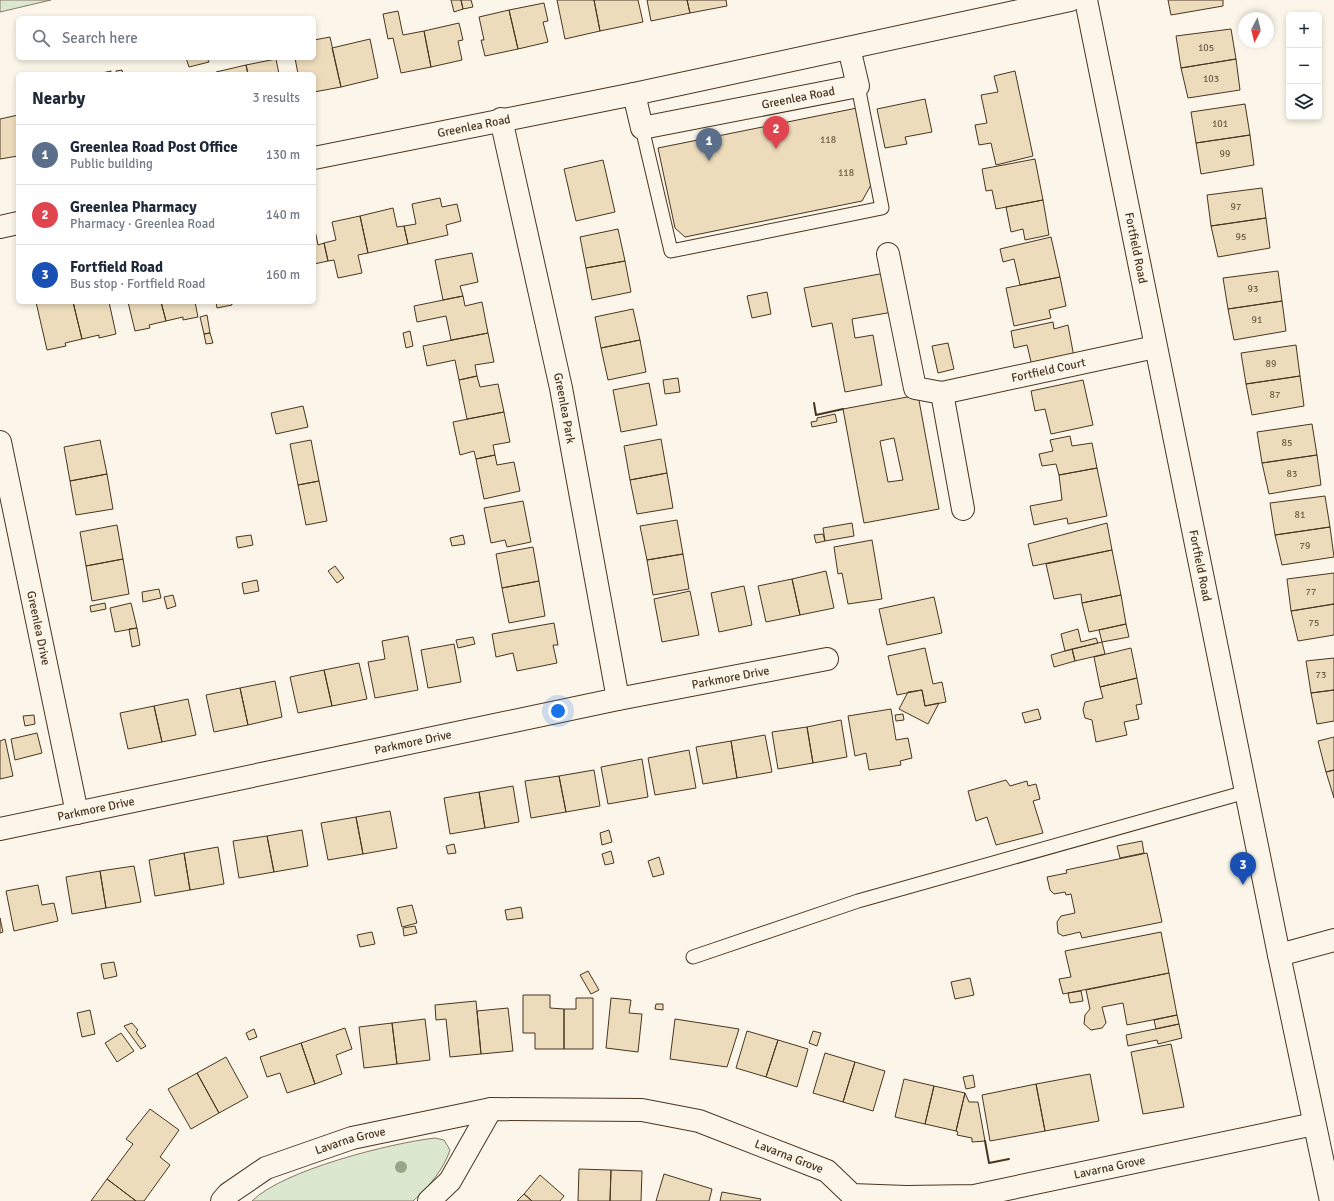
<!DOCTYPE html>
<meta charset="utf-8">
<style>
body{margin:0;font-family:Signika,sans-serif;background:#f6f6f7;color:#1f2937}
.controls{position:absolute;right:12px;top:12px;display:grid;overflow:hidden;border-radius:6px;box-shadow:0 2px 6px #0003}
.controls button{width:36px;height:36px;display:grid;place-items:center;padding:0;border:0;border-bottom:1px solid #e0e1e3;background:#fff;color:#1f2937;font:20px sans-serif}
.compass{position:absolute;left:1238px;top:12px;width:36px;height:36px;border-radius:50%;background:#fff;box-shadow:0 2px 6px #0003;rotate:187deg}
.you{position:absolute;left:558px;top:711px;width:14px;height:14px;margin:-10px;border:3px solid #fff;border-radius:50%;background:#1a73e8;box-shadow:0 0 0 6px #1a73e833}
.badge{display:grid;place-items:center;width:26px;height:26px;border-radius:50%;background:#c62828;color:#fff;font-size:13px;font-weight:700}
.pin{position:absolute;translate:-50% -33px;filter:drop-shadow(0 1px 2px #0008)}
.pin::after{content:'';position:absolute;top:21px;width:14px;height:12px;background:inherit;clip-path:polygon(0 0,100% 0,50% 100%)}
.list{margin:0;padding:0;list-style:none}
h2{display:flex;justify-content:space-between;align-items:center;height:52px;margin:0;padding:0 16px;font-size:17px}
h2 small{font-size:13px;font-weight:400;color:#747a83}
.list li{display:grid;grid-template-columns:26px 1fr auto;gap:12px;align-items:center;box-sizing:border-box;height:60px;padding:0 16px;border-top:1px solid #e0e1e3}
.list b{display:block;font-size:15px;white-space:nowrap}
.list p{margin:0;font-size:13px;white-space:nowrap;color:#747a83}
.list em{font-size:13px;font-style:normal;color:#747a83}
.icon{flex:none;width:22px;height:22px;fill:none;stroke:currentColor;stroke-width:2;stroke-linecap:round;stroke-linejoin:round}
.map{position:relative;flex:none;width:1334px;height:1201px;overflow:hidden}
.search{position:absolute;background:#fff;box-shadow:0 2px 6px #0003;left:16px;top:16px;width:300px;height:44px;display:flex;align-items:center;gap:10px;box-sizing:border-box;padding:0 14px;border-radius:6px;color:#747a83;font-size:15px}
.panel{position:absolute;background:#fff;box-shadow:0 2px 6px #0003;left:16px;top:72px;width:300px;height:232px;border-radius:6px}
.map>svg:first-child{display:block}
.green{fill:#dce7d0;stroke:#887966}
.building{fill:#ecdcbc;stroke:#4a3520;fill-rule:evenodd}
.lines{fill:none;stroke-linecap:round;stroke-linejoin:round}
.lane-casing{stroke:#4a3520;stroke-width:15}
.street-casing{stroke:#4a3520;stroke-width:24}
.secondary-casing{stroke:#4a3520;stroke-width:24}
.lane{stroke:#fbf6e9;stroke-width:13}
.street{stroke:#fbf6e9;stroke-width:22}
.secondary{stroke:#fbf6e9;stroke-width:22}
.wall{stroke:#4a3520;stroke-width:2}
.tree{fill:#96a887}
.labels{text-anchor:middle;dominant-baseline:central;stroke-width:3;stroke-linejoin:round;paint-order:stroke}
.number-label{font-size:10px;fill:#725f47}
.street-label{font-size:12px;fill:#4a3520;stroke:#fbf6e9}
</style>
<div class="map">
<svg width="1334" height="1201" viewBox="0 0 1334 1201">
<rect width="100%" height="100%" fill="#fbf6e9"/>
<path class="green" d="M0,0H51L0,12Z
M435,1138L444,1140L450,1150C444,1169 428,1188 413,1201H252C283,1170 391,1143 435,1138Z"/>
<path class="building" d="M451,0H461L463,9L454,12Z
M461,0H471L473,7L463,9Z
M557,0H594L600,31L565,39Z
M594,0H638L643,22L600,31Z
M647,0H687L690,13L651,21Z
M687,0H726L727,6L690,13Z
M1168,0H1223V6L1171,15Z
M544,3L548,21L543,22L548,42L518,49L509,10Z
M509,10L518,49L485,56L481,40H484L479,17Z
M398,11L403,35L424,31L431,67L401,73L393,38L388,39L383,14Z
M459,23L463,40L458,41L462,60L431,67L424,31Z
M1231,29L1236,59L1181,68L1176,36Z
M330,37L341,87L314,92V74H298L295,58H314V40Z
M370,39L378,78L341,87L332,48Z
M186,58H207L209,62L189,67Z
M276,59L279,74H248L246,65Z
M1236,59L1240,90L1188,98L1181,68Z
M246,65L248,74H217L216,72Z
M122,70L123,74H117L116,71Z
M111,71V74H102V73Z
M1015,71L1033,156L996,165L991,143L979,145L975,125L987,123L981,95L998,92L994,76Z
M925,99L932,132L905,137L907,144L885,148L877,109Z
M1245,104L1250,135L1196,143L1191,112Z
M857,108L872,183L862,201L685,237L675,228L658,148Z
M18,115V156L0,159V119Z
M1250,135L1254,165L1201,174L1196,143Z
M1035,159L1043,200L996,209L992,190L986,191L982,169Z
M603,160L615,212L576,221L564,169Z
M1262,188L1266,218L1211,226L1207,195Z
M440,198L442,207L457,204L461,221L446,225L448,235L408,244L404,226L416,224L412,204Z
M1043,200L1049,235L1025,240L1023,229L1011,232L1006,207Z
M393,208L397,227L404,226L408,244L368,253L360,216Z
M360,216L368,253L358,255L362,273L338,278L334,260L328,261L324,243L336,240L332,222Z
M1266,218L1270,248L1218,257L1211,226Z
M314,225L318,245L324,243L328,261L314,264Z
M618,229L625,261L586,268L580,237Z
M1051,237L1060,277L1020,285L1014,259L1003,262L1000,249Z
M472,253L478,282L460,286L463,296L443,300L435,260Z
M625,261L631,292L592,300L586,268Z
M1278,271L1282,301L1228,309L1223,278Z
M885,273L893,312L852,319L855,338L873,335L882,385L845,392L832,323L812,327L804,288Z
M1060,277L1066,306L1049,310L1051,318L1014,326L1006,288Z
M767,292L771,314L752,318L747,296Z
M463,296L465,306L482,302L488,333L451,340L446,316L417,322L414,306Z
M1282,301L1286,331L1234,340L1228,309Z
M36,302H73L82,339L65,343L66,346L47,350Z
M73,302H109L116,334L99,338V335L82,339Z
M128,302H161L166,321L149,325L150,328L135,331Z
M161,302H195L198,317L183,320V317L166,321Z
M216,302H231L232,305L217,308Z
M633,309L640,340L601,348L595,317Z
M207,315L210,333L204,334L200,317Z
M1053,322L1054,329L1068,325L1074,357L1032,366L1027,345L1014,348L1011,331Z
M410,331L413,346L406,348L403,333Z
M210,333L213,343L206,344L204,334Z
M488,333L494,362L475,365L477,376L459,380L455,360L427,366L423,346Z
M640,340L646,372L608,380L601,348Z
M948,343L954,369L938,373L932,346Z
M1296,345L1300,376L1246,384L1241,353Z
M477,376L480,387L498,384L504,412L467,419L459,380Z
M1300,376L1304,406L1252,415L1246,384Z
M678,378L680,392L665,394L663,380Z
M1083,380L1093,425L1051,434L1045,409L1035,411L1031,391Z
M649,383L657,425L621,432L613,390Z
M918,395L939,509L864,523L843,409ZM894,438L903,480L888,482L880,441Z
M303,406L308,427L276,434L271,413Z
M504,412L510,442L493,445L495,455L476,459L474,451L460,455L453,422Z
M835,414L837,422L812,427L811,422L817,421V418Z
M1312,424L1317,455L1262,463L1257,432Z
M1070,436L1072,446L1092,443L1097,468L1059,475L1056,464L1042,466L1039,454L1053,451L1050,440Z
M661,439L667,473L630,480L624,446Z
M100,440L107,474L70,481L64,447Z
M311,440L319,481L298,485L290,444Z
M495,455L497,465L514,462L520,491L484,499L476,459Z
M1317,455L1321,485L1269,494L1262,463Z
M1097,468L1107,516L1068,524L1067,518L1034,525L1030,506L1062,500L1059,475Z
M667,473L673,508L637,514L630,480Z
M107,474L113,509L76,515L70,481Z
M319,481L327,521L306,525L298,485Z
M1325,496L1330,527L1275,535L1270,503Z
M523,501L531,542L507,547L505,540L491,543L484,508Z
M677,520L683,554L647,560L640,526Z
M852,523L854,536L825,541L823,528Z
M1107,523L1112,550L1033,566L1028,544Z
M117,525L123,559L86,566L80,532Z
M1330,527L1334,557L1282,565L1275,535Z
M823,534L825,541L816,543L814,535Z
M251,535L253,545L238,548L236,537Z
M463,535L465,544L452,546L450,538Z
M872,540L882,599L848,604L842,573L838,574L834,547Z
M533,547L539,581L502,588L496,554Z
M1112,550L1121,595L1082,603L1081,594L1054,599L1046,564Z
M683,554L689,589L653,595L647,560Z
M123,559L129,594L92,601L86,566Z
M335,566L344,578L337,583L328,571Z
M826,571L834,608L800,615L792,579Z
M1334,573V604L1291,611L1287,579Z
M792,579L800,615L766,622L758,586Z
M257,580L259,591L244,594L242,583Z
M539,581L545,616L509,623L502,588Z
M744,586L752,625L719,632L711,593Z
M159,589L161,598L143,602L142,592Z
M690,591L699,635L662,642L654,599Z
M173,595L176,606L167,609L164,597Z
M1121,595L1126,624L1089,632L1082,603Z
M934,597L942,633L887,645L879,609Z
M105,603L106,609L91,612L90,606Z
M131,603L137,628L115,632L110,608Z
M1334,604V635L1298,641L1291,611Z
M554,623L558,645H553L557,663L517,671L513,653L496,657L492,634Z
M1126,624L1129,637L1102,642L1099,630Z
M137,628L140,645L132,647L129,629Z
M1078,629L1081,642L1096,638L1098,643L1065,651L1061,634Z
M408,636L418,690L375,698L368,662L385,659L382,641Z
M473,637L475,644L458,648L456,640Z
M1102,642L1105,654L1075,661L1072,649Z
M454,644L461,682L428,688L421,650Z
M925,648L933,684L942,682L946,702L925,706L922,690L897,695L888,656Z
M1131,648L1137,678L1100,687L1094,657Z
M1072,649L1075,661L1054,667L1051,655Z
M1334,658V690L1311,693L1306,661Z
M359,663L367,699L332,706L324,670Z
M324,670L332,706L298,713L290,677Z
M1137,678L1142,704L1136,705L1139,719L1124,722L1127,735L1096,742L1092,720L1085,718L1083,710L1085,702L1103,698L1100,687Z
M275,681L282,717L248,725L240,688Z
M240,688L248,725L214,732L206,695Z
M922,690L925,706L939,703L928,724L899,709L908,692Z
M1334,690V721L1317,724L1311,693Z
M188,699L196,735L162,742L154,706Z
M154,706L162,742L128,749L120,713Z
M891,709L896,740L908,738L912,758L900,761L901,765L869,770L866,753L855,756L848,716Z
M1038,709L1041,719L1025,723L1022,713Z
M903,714L904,720L896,721L895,715Z
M34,715L35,724L25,726L23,716Z
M841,720L847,757L813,763L807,727Z
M807,727L813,763L778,769L772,732Z
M37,733L42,753L15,760L11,739Z
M765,735L772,772L737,778L731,741Z
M1334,737V770L1326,772L1318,741Z
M5,739L13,776L0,779V741Z
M731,741L737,778L703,784L696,747Z
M689,750L696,788L655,795L648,758Z
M642,759L648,797L608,804L601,767Z
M594,770L600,806L566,812L559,776Z
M1334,770V798L1326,772Z
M559,776L566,812L531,818L525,781Z
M1006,780L1010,786L1027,781L1028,786L1036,784L1040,799L1033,801L1043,833L996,845L987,817L976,821L968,791Z
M513,786L519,822L485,828L479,792Z
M479,792L485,828L450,834L444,798Z
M390,811L397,848L363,854L356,817Z
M356,817L363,854L328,860L321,823Z
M302,830L308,866L274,872L267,836Z
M609,830L612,842L602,845L600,833Z
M267,836L274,872L239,878L233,841Z
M1142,841L1144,853L1120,858L1117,846Z
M454,844L456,853L448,854L446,846Z
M218,847L224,884L190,890L184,853Z
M611,851L614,863L605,865L602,854Z
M184,853L190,890L155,896L149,860Z
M1147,853L1162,922L1082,938L1080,932L1063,936L1058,933L1057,922L1061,916L1075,913L1071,894L1066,895L1065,892L1054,894L1050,890L1047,877L1067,873L1066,870Z
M659,857L664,874L653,877L648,861Z
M134,866L141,902L106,908L100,871Z
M100,871L106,908L72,914L66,877Z
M38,885L42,905L54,903L58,921L14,931L6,891Z
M412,905L417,923L402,927L397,908Z
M521,907L523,918L507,920L505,910Z
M0,918L3,932L0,933Z
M415,926L417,933L404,936L403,928Z
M372,932L375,944L360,947L357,935Z
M1161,932L1169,973L1063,994L1059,979L1071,977L1065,951Z
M114,962L117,976L104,979L101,964Z
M588,971L599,990L591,994L580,975Z
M1169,973L1177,1015L1127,1025L1123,1003L1102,1007L1106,1023L1102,1028L1091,1030L1084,1024L1085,1015L1090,1009L1086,990Z
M970,978L974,995L955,999L951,982Z
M1081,991L1083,1001L1070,1003L1068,993Z
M523,995H550V1008L564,1009V1049H535V1033H523Z
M576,998H593V1049H564V1009H576Z
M611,998L631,1000L629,1013L642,1014L638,1052L606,1048Z
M476,1001L481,1054L450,1057L446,1019L436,1020L435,1005Z
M656,1004H663V1010L655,1009Z
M508,1008L513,1051L481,1054L477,1011Z
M90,1010L95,1034L82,1037L77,1013Z
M1177,1015L1179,1024L1156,1029L1154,1020Z
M425,1019L430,1060L397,1064L392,1023Z
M675,1019L739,1029L727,1067L670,1059Z
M132,1023L138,1030L136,1032L146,1046L141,1049L124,1026Z
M392,1023L397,1064L364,1068L359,1027Z
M1179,1024L1182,1038L1158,1044L1157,1040L1128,1046L1126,1035Z
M345,1028L352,1049L336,1055L342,1074L315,1084L301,1043Z
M254,1029L257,1037L249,1040L246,1033Z
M747,1031L778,1040L766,1077L736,1068Z
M813,1031L821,1033L817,1046L809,1043Z
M121,1033L134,1051L117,1062L105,1043Z
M778,1040L808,1049L797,1087L766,1077Z
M301,1043L315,1084L287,1093L280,1073L267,1077L260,1057Z
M1171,1044L1184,1107L1143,1114L1131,1052Z
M825,1053L855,1062L843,1102L813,1093Z
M226,1057L248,1097L219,1113L197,1073Z
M855,1062L885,1071L873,1111L843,1102Z
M197,1073L219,1113L191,1129L168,1089Z
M1090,1074L1099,1121L1045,1131L1036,1084Z
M973,1075L975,1087L966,1089L963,1077Z
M904,1079L934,1086L925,1124L895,1117Z
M1036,1084L1045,1131L990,1141L982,1095Z
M934,1086L965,1093L956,1131L925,1124Z
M965,1093L969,1102H978L985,1141L972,1142V1138L957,1135L958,1132L956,1131Z
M150,1109L179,1130L160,1157L170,1165L144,1201H136L107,1179L133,1144L126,1139Z
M579,1169L611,1170L610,1201H578Z
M611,1170L642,1171L641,1201H610Z
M664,1174L712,1189L709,1201H656Z
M540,1175L564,1196L560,1201H532L524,1194Z
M107,1179L136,1201H91Z
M722,1192L761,1199L760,1201H720Z
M524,1194L532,1201H517Z"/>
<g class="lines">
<g class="lane-casing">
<path id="lane" d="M642,128L671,251L882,208L858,86
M693,957L858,901L1246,792"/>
</g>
<g class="street-casing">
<g id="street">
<path id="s1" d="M634,94L642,128L858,86L849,48"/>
<path id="s2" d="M501,119L561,388L618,699"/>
<path id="s3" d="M314,158L634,94L1070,0"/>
<path d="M0,227L18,223"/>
<path id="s4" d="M888,254L915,388L942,393L1155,347"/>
<path d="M942,393L963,509"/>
<path id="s5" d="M0,442L77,813"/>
<path id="s6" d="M0,829L618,699L827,659"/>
<path d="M1279,955L1334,940"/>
<path id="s7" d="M222,1201L228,1194L266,1168L352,1138L491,1109L642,1110L699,1121L827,1171L852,1195L906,1197L974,1196L1314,1124"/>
<path d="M429,1201L450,1181L491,1109"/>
</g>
</g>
<g class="secondary-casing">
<g id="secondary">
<path id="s8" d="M1086,0L1279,955L1331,1201"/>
</g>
</g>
<use href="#lane" class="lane"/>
<use href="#street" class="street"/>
<use href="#secondary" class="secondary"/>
<path class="wall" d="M814,403L816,415L843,409
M985,1141L989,1163L1009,1159"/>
</g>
<circle class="tree" cx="401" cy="1167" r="6"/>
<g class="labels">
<g class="number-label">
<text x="1206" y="48">105</text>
<text x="1211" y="79">103</text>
<text x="1220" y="124">101</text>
<text x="828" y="140">118</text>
<text x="1225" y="154">99</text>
<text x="846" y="173">118</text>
<text x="1236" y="207">97</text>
<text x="1241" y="237">95</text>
<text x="1253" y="289">93</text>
<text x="1257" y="320">91</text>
<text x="1271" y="364">89</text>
<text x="1275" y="395">87</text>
<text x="1287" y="443">85</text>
<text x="1292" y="474">83</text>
<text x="1300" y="515">81</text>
<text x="1305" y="546">79</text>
<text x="1311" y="592">77</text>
<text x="1314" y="623">75</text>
<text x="1321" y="675">73</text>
</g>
<g class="street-label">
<text stroke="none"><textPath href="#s1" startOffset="194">Greenlea Road</textPath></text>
<text stroke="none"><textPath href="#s3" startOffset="163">Greenlea Road</textPath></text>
<text stroke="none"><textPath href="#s8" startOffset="253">Fortfield Road</textPath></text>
<text stroke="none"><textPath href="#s4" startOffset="273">Fortfield Court</textPath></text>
<text stroke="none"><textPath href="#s2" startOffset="296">Greenlea Park</textPath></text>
<text stroke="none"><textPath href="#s8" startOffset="577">Fortfield Road</textPath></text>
<text stroke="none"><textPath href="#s5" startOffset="190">Greenlea Drive</textPath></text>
<text stroke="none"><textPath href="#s6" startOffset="746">Parkmore Drive</textPath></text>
<text stroke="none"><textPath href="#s6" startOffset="422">Parkmore Drive</textPath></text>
<text stroke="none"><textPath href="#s6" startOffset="98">Parkmore Drive</textPath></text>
<text stroke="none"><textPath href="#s7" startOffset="144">Lavarna Grove</textPath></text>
<text stroke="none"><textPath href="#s7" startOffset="594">Lavarna Grove</textPath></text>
<text stroke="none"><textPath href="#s7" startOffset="930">Lavarna Grove</textPath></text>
</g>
</g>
</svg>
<div class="controls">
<button>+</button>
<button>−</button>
<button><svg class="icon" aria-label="layers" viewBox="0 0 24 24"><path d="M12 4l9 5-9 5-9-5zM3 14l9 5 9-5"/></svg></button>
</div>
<svg class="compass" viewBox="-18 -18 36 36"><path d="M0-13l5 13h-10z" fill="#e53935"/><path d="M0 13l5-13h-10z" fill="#747a83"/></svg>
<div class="you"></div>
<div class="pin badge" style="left:709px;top:161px;background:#5c6f8a">1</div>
<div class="pin badge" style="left:776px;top:149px;background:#e0444e">2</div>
<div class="pin badge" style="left:1243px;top:885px;background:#1a4fb4">3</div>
<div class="search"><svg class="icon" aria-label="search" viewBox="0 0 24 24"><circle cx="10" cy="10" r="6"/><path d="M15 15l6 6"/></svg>Search here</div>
<section class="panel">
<h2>Nearby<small>3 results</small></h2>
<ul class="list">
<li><span class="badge" style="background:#5c6f8a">1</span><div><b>Greenlea Road Post Office</b><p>Public building</p></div><em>130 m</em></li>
<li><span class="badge" style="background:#e0444e">2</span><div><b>Greenlea Pharmacy</b><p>Pharmacy · Greenlea Road</p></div><em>140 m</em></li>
<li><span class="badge" style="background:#1a4fb4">3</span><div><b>Fortfield Road</b><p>Bus stop · Fortfield Road</p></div><em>160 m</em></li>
</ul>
</section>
</div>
